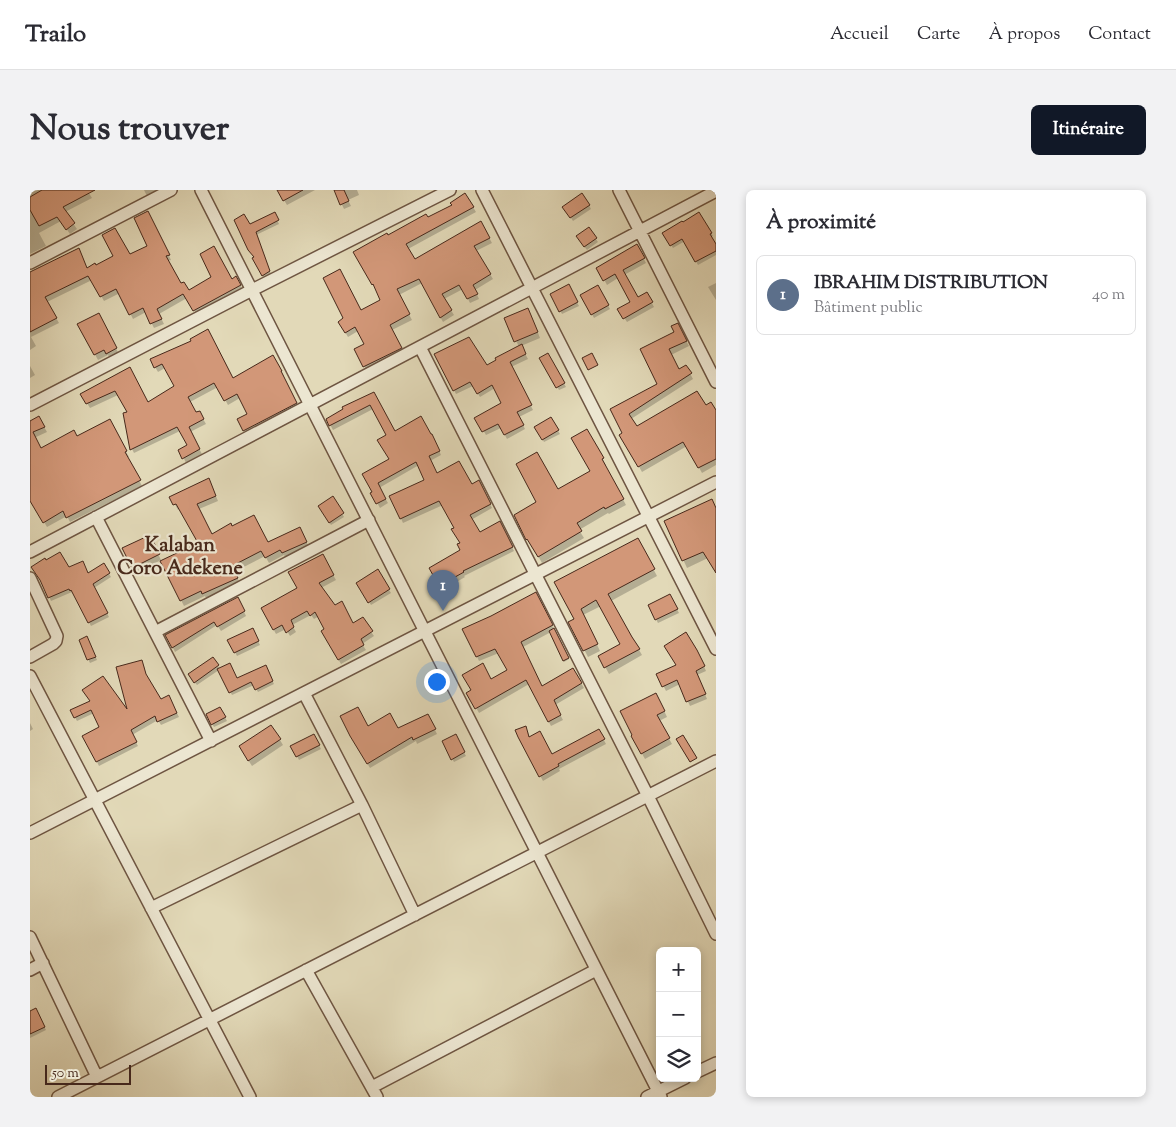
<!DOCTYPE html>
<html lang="fr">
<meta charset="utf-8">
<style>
body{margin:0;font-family:"Sorts Mill Goudy",serif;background:#f2f2f3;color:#2b2b33}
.controls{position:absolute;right:15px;bottom:15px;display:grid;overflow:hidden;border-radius:8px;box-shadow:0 2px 8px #0003}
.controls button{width:45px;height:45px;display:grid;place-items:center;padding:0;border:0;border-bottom:1px solid #e1e1e2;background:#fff;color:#2b2b33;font:25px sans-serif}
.scale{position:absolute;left:15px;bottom:12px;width:86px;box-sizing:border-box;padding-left:5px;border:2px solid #48291b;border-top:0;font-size:14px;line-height:18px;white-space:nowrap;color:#48291b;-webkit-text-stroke:4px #ece6d1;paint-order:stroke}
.you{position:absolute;left:406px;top:491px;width:18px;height:18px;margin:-12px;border:4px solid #fff;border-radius:50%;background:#1a73e8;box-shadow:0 0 0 8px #1a73e833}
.badge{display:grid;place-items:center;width:32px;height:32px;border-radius:50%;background:#111827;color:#fff;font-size:16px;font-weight:700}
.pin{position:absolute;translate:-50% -41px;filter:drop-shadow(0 1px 2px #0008)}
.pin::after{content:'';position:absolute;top:26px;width:18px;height:15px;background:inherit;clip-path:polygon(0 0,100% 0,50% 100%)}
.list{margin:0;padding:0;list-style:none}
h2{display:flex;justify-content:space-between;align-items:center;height:65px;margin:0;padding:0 20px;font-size:21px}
h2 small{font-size:16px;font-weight:400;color:#7c7c81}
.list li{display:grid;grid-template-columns:32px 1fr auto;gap:15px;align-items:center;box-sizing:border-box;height:80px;margin:0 10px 10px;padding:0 10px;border:1px solid #e1e1e2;border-radius:8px}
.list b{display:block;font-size:19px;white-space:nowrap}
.list p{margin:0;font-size:16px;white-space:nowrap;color:#7c7c81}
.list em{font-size:16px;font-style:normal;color:#7c7c81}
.icon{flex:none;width:28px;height:28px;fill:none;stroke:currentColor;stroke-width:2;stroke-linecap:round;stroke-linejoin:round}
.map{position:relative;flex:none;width:686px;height:907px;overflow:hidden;border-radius:8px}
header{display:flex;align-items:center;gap:30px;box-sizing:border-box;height:70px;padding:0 25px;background:#fff;border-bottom:1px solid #e1e1e2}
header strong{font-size:24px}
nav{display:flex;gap:28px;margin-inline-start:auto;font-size:18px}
.intro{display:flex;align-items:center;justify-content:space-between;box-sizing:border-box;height:120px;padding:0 30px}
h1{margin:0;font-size:35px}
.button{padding:12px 22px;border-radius:8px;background:#111827;color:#fff;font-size:18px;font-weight:700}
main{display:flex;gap:30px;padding:0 30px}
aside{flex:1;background:#fff;border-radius:8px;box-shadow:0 2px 8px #0003}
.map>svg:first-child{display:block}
.shadow{fill:#0003}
.building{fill:#d29778;stroke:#48291b}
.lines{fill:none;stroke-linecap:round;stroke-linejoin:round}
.minor-casing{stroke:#6e5542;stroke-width:14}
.minor{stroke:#ece6d1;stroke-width:11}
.labels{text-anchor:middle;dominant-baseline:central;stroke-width:4.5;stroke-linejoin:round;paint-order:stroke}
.quarter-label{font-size:20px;font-weight:bold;fill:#48291b;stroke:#ece6d1}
</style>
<header>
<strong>Trailo</strong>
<nav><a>Accueil</a><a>Carte</a><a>À propos</a><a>Contact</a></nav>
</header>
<div class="intro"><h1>Nous trouver</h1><a class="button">Itinéraire</a></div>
<main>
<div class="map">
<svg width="686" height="907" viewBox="0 0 686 907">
<rect width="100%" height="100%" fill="#e2d9b8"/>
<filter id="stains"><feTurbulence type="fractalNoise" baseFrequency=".004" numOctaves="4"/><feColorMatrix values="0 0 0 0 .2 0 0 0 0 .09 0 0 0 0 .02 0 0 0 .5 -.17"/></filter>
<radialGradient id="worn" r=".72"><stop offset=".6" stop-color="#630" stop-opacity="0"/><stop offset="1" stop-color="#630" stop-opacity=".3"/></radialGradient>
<path class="shadow" d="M0,0H57L62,8L35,22L47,39L40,44L31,31L9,43L16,56L0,64Z
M114,0H125L126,2L117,6Z
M248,0H285L257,15Z
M305,0H327L329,5L318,10L321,16L314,19Z
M559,15L561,19L543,31L534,17Z
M443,17L446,22L378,59L384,71L451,33L462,53L446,61L463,89L445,100L449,109L440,113L433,99L414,109L424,125L413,132L392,93L369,105L382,130L362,140L373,163L337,181L326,160L336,155L328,141L318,147L312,137L331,122L352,111L325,62L357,46L398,29Z
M244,24L249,34L226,45L241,84L234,88L224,69L225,68L219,36Z
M668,24L683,46L681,47L686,56V65L668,75L655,51L643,58L634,44Z
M120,27L141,70L138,71L150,95L158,102L202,90L206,88L213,100L167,125L157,108L129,124L134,134L124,138L116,122L103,129L90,103L74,111L62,90L17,112L29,133L1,147L6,156L0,160V82L57,79L99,66L119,56Z
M559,39L568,52L557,60L549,50Z
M607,56L616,73L594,85L608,109L617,104L624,117L597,132L589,120L602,112L588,88L577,95L568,78Z
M686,93V110L678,97Z
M538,96L549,116L532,124L522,105Z
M568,97L580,119L564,128L552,106Z
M501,125L510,148L491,156L498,169L481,177L503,220L489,227L495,239L477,249L471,238L456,245L446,228L472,214L465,198L450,207L443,196L426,204L424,200L457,177L489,157L476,129Z
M71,130L89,164L80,169L78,165L68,170L49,135Z
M647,134L659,156L641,165L649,181L656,176L663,189L601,229L607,238L676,217L686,223V275L672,283L657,256L612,282L591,245L594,243L581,220L629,194L612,159L645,143Z
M517,165L536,197L529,200L511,169Z
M243,167L254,186H253L269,218L217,245L209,230L218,225L210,208L198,215L188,197L160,212L166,224L169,222L176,234L160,242L172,264L156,273L150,260L159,256L150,241L104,263L102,259L98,223L88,205L60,218L52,205L100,179L118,213L145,196L135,178L128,182L121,170L202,190Z
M0,176L5,185L0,188Z
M344,203L365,242L404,249L411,265L400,271L407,285L442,295L449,292L462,318L441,330L449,344L469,333L484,361L434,386L435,387L413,400L401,378L432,361L431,354L425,338L413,315L373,333L361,307L396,290L389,275L349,298L358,313L350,318L342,303H343L334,285L360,270L358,245L343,219L303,240L297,229Z
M9,228L17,242L4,248L11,260L47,248L79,231L99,267H97L112,296L40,332L37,326L17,337L0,308V232Z
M521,229L530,244L514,252L506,238Z
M556,241L576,275L575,276L596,315L579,324L578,323L549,340L554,348L512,373L502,355L527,301L562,281Z
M181,295L188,311L169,319L182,345L202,338L238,354L272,344L279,357L256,368L254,365L239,373L235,366L204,382L210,393L176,408L175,406L154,416L131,370L107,383L94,359L119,346L132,372L169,354L150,318L148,320L141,307Z
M302,308L314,327L301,335L289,316Z
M686,319V381L678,368L657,378L636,332Z
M608,350L627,386L581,411L612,465L579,484L570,467L592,455L571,416L553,425L570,461L558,467L540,432L546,430L526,393Z
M292,366L306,390L291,398L304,417L323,435L341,442L344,446L332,454L336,460L311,474L292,441L296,439L289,426L284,429L281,425L262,435L266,442L260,446L256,439L246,444L232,418L268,399Z
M73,374L81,387L64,398L79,427L61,436L44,403L43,404L42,402L21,411L12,391L39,378L58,384Z
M347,380L361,403L341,415L328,393Z
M640,406L649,423L628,433L619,416Z
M508,408L539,469L534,472L521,442L493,457L512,498L543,479L554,498L525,515L533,530L521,536L499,494L449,523L438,503L479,480L469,463L449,471L434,439Z
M210,413L216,426L191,441L187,435L145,462L137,446Z
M222,439L230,455L207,466L199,450Z
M59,451L67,470L60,473L58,469Z
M669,465L676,481L667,485L677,509L660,516L650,494L636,501L628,485Z
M183,468L190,479L207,490L235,476L244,494L228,502L224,495L202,505L189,480L167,495L161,488Z
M111,471L114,476L117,489L131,510L141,511L149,527L131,535L128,530L102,545L108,556L69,576L54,546L70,538L64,523L47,531L41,520L61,512L99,525Z
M629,510L637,527L629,531L642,554L615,569L602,546Z
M190,518L197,531L184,537L177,525Z
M400,530L407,544L387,554L386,551L340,578L321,546L368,539Z
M0,533L3,539L0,541Z
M569,541L576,554L529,579L530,581L513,591L489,547L498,542L500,548L522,565Z
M284,546L291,559L269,570L262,556Z
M425,546L436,566L424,572L413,552Z
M250,550L253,555L222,576L213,562Z
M6,820L16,840L0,848V823Z"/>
<path class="building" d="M12,0H65L33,17L45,33L36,40L27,27L9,36L0,20V7Z
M247,0H273L253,11Z
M304,0H314L319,11L310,15Z
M435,3L444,17L376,54L385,69L451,31L460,48L444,56L461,84L443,95L448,104L437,109L429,95L412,104L422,120L410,128L389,89L367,99L380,124L360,135L372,158L333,177L324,159L334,154L325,137L315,143L308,132L313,128L293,88L310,79L331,120L350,110L343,94L342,95L323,62L357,43L358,45L396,24L398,27L422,15L420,13Z
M552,3L560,15L540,28L532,17Z
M118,21L140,65L136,66L151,93L154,92L159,100L181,87L170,64L184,56L202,89L206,86L211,95L163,121L153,104L127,119L132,129L120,134L113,118L99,125L86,99L70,107L58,86L15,107L27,128L0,142V82L49,58L57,78L65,73L66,75L83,66L72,45L85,38L100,64L117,56L104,28Z
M245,22L249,30L226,42L240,81L232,86L222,68L224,67L218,60L204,30L214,24L220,34Z
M669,22L682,43L680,44L686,54V61L665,72L652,49L640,56L632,43L652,31L653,32Z
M559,37L567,48L554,57L546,46Z
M607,54L615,68L593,80L608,107L617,102L623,112L593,129L587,119L600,112L585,84L573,91L566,78Z
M539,94L548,112L529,122L520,104Z
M568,95L579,115L561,125L550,105Z
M498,118L508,142L484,152L474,128Z
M69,123L87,158L76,164L74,160L64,165L47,134Z
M648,133L657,151L639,159L649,179L656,175L662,183L599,224L607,236L667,201L676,215L681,212L686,220V269L668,278L653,252L608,277L589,245L592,243L580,219L627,194L610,159L644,142L641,136Z
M178,139L203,188L243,165L252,181H251L267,213L213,241L207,229L217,224L207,204L194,211L184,193L158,207L166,222L170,221L174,229L159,237L170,259L152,269L148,260L157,255L147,237L100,260L93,223L97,222L85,201L56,214L50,204L100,177L118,212L144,196L132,174L124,178L120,169L161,151L160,149Z
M439,147L457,175L466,170L465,168L492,154L496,164L480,172L502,215L487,222L494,235L474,245L468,234L452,242L444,228L471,213L462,195L447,204L440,192L423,201L404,164Z
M518,163L535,193L526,198L509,168Z
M562,163L568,175L558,180L552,168Z
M344,202L365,241L391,226L401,244H402L410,261L399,266L407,283L429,271L442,294L449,290L461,314L440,325L450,342L470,331L483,357L433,381L434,382L409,396L399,378L430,360L427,354L430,353L421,339L424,338L409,311L370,329L359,306L394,290L386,272L348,293L356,309L346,314L340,303L342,302L332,284L359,269L347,250L356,245L340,215L299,236L296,229L313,219L312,217Z
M9,226L15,237L3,242L11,258L44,240L47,246L80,229L97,261L95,262L111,290L36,328L33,321L13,333L0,311V231Z
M521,227L529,240L512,250L504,237Z
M557,239L574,268L572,269L594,309L575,319L574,317L547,333L552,341L508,367L497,349L496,350L484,325L506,312L486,274L507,262L528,299L560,281L541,248Z
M179,288L186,306L167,314L182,344L201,333L202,336L224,325L238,352L270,337L277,352L252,363L250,360L235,368L231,361L202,376L208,388L172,404L171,401L150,411L130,371L168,353L146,314L143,315L139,307Z
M303,306L314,323L299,333L288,316Z
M682,309L686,318V383L673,362L652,371L634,331Z
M120,345L130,364L102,378L92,358Z
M608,348L625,379L578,404L602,447L610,459L574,478L568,466L590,454L566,410L551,419L568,454L553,461L538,432L544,429L524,392Z
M30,362L39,377L53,371L58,383L74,373L80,383L63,394L78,423L58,433L41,400L40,401L39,399L18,408L10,390L1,377L15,368L16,370Z
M293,364L304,385L289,393L305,415L312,411L323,433L333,427L343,441L331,449L334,455L308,470L291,441L294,439L285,422L280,426L277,421L261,430L264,437L256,443L252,435L243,440L231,418L267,398L258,382Z
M348,379L360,399L338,413L326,393Z
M506,402L523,435L491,452L512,496L543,478L552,493L524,510L531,525L518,532L496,490L445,519L436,503L441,500L432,485L453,473L461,489L477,480L465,459L446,467L432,439L461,426Z
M640,404L648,419L625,430L618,415Z
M208,407L215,421L187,437L184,432L142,458L135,445Z
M223,438L229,451L204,463L197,450Z
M524,438L539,468L533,471L519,441Z
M656,442L667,460L675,476L666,481L676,504L656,512L647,490L632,497L626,484L646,475L634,456Z
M57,446L66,467L57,470L49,450Z
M183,467L189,475L164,493L158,484Z
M112,470L116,484L131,509L139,505L147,523L127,532L125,526L101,540L107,552L66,572L52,546L69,537L61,520L44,528L40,520L60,511L52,500L73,486L97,519L86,477Z
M200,473L207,488L236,475L243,491L225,500L221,492L199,503L187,479Z
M626,503L635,521L627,525L640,548L611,564L601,546L602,545L590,521Z
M190,517L196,527L181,535L176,524Z
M328,517L338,536L360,523L368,538L398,524L406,539L383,550L382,547L337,574L320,546L310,526Z
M241,535L251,549L218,571L209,556Z
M496,536L499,547L510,541L522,564L569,539L575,549L528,574L529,576L509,587L488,547L485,540Z
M284,544L290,555L266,567L260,556Z
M426,544L435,562L421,570L412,551Z
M653,545L667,568L660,572L646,549Z
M6,818L15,837L0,844V821Z"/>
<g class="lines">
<g class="minor-casing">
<path id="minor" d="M171,0L631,907
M452,0L686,459
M589,0L686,192
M0,73L141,0
M390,157L618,606L686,744
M0,215L222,100L420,0
M66,327L181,551
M0,362L686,1
M0,388L27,446L26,451L23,454L0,467
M125,442L339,330
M0,486L220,907
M274,503L332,615L385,725
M0,643L686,292
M121,718L332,615
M0,747L67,887
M0,780L13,773
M276,780L347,907
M667,882L686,873
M342,897L566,780
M28,907L686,571
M617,907L655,888"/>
</g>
<use href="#minor" class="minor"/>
</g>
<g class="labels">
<g class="quarter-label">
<text x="150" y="356">Kalaban<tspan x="150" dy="23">Coro Adekene</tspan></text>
</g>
</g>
<rect width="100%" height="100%" filter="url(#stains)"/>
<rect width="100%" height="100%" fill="url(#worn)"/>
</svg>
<div class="controls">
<button>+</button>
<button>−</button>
<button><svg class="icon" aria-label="layers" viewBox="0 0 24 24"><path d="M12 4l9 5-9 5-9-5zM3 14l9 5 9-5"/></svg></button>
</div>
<div class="scale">50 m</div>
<div class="you"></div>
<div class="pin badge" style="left:413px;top:421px;background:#5c6f8a">1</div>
</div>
<aside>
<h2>À proximité<small></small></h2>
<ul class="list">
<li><span class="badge" style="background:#5c6f8a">1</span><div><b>IBRAHIM DISTRIBUTION</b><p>Bâtiment public</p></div><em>40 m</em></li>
</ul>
</aside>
</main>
